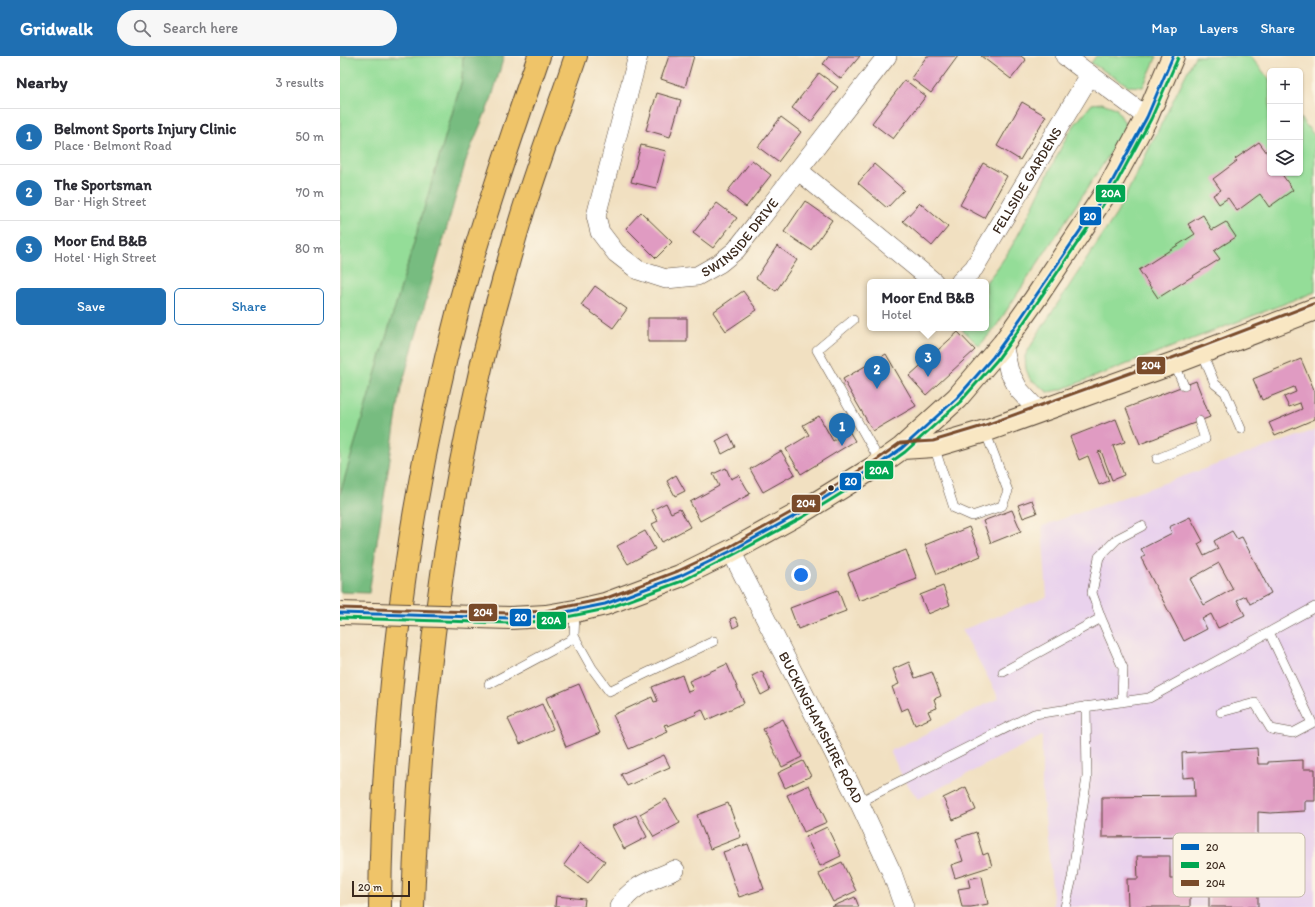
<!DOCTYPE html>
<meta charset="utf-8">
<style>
body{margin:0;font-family:Itim,sans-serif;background:#f7f7f7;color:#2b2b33}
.controls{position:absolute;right:12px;top:12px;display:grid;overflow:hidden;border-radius:6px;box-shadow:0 1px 3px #0004}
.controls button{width:36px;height:36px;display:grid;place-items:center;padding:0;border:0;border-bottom:1px solid #e1e1e2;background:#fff;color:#2b2b33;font:20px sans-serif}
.scale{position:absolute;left:12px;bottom:10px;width:58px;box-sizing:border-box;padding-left:4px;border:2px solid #3b2a1e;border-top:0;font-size:11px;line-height:14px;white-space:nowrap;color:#3b2a1e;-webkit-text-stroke:3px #fcf5e5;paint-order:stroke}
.you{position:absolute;left:461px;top:519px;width:14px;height:14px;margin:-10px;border:3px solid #fff;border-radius:50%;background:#1a73e8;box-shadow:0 0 0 6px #1a73e833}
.badge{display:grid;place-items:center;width:26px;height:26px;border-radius:50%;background:#1f6fb2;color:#fff;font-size:13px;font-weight:700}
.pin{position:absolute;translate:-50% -33px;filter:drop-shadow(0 1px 2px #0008)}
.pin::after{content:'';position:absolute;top:21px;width:14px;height:12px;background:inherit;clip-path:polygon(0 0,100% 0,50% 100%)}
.popup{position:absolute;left:527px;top:223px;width:122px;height:52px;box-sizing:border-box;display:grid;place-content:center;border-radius:6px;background:#fff;filter:drop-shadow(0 1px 3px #0005);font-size:13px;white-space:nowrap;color:#7c7c81}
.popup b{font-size:15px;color:#2b2b33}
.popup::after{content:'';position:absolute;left:50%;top:100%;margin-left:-8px;border:8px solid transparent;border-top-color:#fff}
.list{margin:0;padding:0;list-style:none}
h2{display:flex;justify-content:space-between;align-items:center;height:52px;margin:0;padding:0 16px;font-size:17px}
h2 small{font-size:13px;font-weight:400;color:#7c7c81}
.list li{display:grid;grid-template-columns:26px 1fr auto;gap:12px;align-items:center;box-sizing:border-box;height:56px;padding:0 16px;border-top:1px solid #e1e1e2}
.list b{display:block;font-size:15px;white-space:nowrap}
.list p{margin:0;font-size:13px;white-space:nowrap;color:#7c7c81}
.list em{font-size:13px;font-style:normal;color:#7c7c81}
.actions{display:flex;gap:8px;padding:12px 16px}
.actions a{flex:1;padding:9px 0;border:1px solid #1f6fb2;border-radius:6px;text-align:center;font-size:14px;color:#1f6fb2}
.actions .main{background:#1f6fb2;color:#fff}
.icon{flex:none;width:22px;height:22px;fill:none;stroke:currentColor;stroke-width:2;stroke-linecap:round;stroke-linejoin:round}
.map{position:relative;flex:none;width:975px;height:851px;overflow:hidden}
header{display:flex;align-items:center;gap:24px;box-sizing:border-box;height:56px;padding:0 20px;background:#1f6fb2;color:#fff}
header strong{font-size:19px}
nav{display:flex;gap:22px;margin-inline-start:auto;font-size:14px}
.search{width:280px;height:36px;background:#f7f7f7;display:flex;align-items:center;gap:10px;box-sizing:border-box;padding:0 14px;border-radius:22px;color:#7c7c81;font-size:15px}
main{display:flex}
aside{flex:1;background:#fff}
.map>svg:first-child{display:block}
.built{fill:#e9d2ed}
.green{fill:#94dd98;stroke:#68845b}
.forest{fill:#77bc80;stroke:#59734f}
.building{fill:#e09bc2;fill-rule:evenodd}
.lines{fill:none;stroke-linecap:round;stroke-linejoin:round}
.lane-casing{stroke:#564536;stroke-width:10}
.street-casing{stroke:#564536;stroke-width:20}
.secondary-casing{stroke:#564536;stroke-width:24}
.highway-casing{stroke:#564536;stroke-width:24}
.lane{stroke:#fff;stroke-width:9}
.street{stroke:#fff;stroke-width:19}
.secondary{stroke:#f9e7c3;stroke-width:22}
.highway{stroke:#efc469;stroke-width:22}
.secondary-bridge-casing{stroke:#564536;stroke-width:24;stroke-linecap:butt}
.secondary-bridge{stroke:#f9e7c3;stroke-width:22}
.bus-1-casing{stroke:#fcf5e5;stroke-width:6}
.bus-2-casing{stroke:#fcf5e5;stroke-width:6}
.bus-3-casing{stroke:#fcf5e5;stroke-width:6}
.bus-1{stroke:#0065bd;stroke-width:3}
.bus-2{stroke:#00a651;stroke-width:3}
.bus-3{stroke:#7a4b2a;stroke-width:3}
.bus-dot{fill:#3b2a1e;stroke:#fcf5e5;stroke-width:1.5}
.labels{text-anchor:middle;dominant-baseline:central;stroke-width:3;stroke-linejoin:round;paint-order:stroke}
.street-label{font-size:14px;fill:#3b2a1e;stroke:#fcf5e5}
.key{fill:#fcf5e5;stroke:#c2b8a9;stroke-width:1}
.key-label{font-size:11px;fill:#3b2a1e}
.line-badge{stroke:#fcf5e5;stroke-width:1.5}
.badge-label{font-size:11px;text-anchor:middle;font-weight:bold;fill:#fff}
</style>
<header>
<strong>Gridwalk</strong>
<div class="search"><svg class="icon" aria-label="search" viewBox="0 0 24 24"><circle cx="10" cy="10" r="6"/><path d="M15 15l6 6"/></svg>Search here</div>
<nav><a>Map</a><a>Layers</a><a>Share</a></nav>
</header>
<main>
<aside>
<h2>Nearby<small>3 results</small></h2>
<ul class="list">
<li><span class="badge">1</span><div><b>Belmont Sports Injury Clinic</b><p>Place · Belmont Road</p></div><em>50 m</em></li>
<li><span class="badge">2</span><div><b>The Sportsman</b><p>Bar · High Street</p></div><em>70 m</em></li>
<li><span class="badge">3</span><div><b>Moor End B&amp;B</b><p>Hotel · High Street</p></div><em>80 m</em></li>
</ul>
<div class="actions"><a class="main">Save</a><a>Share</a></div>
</aside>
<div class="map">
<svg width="975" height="851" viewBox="0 0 975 851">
<rect width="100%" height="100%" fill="#fcf5e5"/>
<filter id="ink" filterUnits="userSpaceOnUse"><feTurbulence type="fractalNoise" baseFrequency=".025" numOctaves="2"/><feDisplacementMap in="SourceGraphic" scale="8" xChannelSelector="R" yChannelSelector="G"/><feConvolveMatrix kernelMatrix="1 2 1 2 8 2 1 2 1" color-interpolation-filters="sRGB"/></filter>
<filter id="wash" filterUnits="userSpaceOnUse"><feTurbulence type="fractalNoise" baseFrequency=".012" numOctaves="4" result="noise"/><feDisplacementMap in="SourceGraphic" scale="16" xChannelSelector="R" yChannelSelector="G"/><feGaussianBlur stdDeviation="0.9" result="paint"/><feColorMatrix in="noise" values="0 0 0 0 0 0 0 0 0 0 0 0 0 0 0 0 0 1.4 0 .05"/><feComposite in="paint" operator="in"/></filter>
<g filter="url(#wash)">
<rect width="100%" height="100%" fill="#f1e0c1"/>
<path class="built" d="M975,374V851H714L702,733V680L578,743L564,724L550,695L659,642L622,574L707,541L702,470Z"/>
<path class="green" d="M0,0H123L122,24L0,438Z
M756,0H817L803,31L789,30L751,7Z
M855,0H910L930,24V117H960V62L975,80V236L720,334L708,336L690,323L686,313L685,300L699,276L777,157Z
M762,47L776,52L786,69L775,90L655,272L639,290L621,272H646V226C682,186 701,126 728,79C734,68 744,58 752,48Z"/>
<path class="forest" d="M123,0H164L152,41L127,101L61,332L29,537L0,536V438L122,24Z"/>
<g id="blocks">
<path class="building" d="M329,0H354L345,31L321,23Z
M489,0H520L501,23L483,8Z
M587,0H618L591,37L571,22Z
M641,0H681L686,4L671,23Z
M479,17L498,31L471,66L452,52Z
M565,24L586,40L553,83L532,67Z
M317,37L341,44L330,81L306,74Z
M682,46L706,60L680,104L657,90Z
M441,61L461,76L438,106L418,91Z
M919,86L930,101V117H941L953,134L929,151L920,138L897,155L888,142L879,148L873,139L881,134L873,123L897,105L895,103Z
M301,89L326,95L316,132L291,126Z
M412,104L431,119L406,151L387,136Z
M643,107L667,120L644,162L620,149Z
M534,108L564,134L547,152L518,127Z
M465,145L492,164L471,194L444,176Z
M377,147L397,162L373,192L353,177Z
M580,147L608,171L592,190L563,165Z
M301,156L332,186L316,202L286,172Z
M863,159L872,174L886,166L896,181L874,195L880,203L818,242L799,214L855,178L848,168Z
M437,190L457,204L436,235L416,222Z
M255,230L287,253L273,272L241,249Z
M403,235L417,254L386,275L373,256Z
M308,262H347V286H308Z
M618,276L635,294L586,339L569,320Z
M546,298L576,350L533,375L503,323Z
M961,303L975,336V363L935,380L929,367L962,353L960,347L949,351L944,341L956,336L954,331L922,344L913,323Z
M856,325L870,361L800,388L786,352Z
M479,360L493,385L509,375L515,385L461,418L446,393L469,379L463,369Z
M776,363L785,386L773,390L784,419L772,424L761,395L758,396L769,425L759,429L748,400L739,404L730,381Z
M389,378L395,391L382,398L376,385Z
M441,395L455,418L423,436L410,413Z
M386,412L391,423L399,419L410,438L360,465L350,446L379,430L373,418Z
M336,419L345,435L335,440L327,425Z
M692,444L697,457L683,462L678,449Z
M326,447L331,457L340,453L350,471L322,486L312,468L318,465L312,454Z
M672,454L681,475L651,487L643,465Z
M850,461L863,485L858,488L864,500L878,493L874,485L892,475L897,483L902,481L931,537L910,548L906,540L897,544L905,559L878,572L871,558L862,563L867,573L844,585L801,502L805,500L801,493L832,477L829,471ZM879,507L893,533L864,549L850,523Z
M629,471L641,500L597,518L585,489Z
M305,475L315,493L288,508L277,490Z
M566,494L577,523L519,545L508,517Z
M603,530L610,549L588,558L580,539Z
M498,534L506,555L458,573L450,552Z
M395,561L399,569L393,572L390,563Z
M569,606L575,622L592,616L601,640L594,643L597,652L588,655L591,662L575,669L568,652L561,655L552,631L559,628L553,613Z
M387,608L404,647L367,664L362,653L356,656L357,658L328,670L327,668L324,669L328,676L289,693L273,659L312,641L314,646L318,645L312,631L342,619L348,636L353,634L349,625Z
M422,615L430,634L421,639L412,620Z
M239,628L260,677L226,691L206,642Z
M202,648L213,673L180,688L168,663Z
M443,663L462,701L442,711L423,673Z
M917,692L918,708H928V706L963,704V713H975V745H965V755L930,757L918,756V851H869V780L762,781V741L855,740L854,721L843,722L842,697Z
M324,699L330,711L287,730L281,718Z
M463,705L471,720L445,732L438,717Z
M469,729L487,766L464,776L447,739Z
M626,731L636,754L613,764L603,742Z
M326,743L340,767L314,781L300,758Z
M388,747L401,781L370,793L357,759Z
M296,759L307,781L284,793L272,770Z
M487,771L501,800L480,810L466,781Z
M636,776L643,799L648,797L652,810L615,822L611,809L623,805L616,783Z
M240,787L265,805L248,827L224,809Z
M408,788L424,833L399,841L383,796Z
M797,800H830V822H850V851H788L787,823H798Z
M502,806L516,835L493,846L478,817Z
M642,820L648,848L631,851H622L618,833L630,831L628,823Z
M216,840L245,843L244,851H215Z
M515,841L519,851H491Z"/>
</g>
</g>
<g filter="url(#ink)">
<use href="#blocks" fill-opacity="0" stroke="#564536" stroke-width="1"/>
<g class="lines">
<g class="lane-casing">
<path id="lane" d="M513,264L477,294L541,407
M862,297L875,328L885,336L901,373
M834,307L844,330
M594,390L614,452L632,460L662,450L668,435L645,375
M817,403L865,383L859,365
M234,580L252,612L269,635L374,585
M663,616L761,562
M149,628L229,585L234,580L235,556
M782,646L783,612L761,562L752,537L759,501L777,483L802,470
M881,656L915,647L931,673L953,677L972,667L929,576
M519,746L694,658L809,642L975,551
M725,851L732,822L747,721L746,650"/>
</g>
<g class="street-casing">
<g id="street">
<path id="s1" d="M298,0L256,160L260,176L276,197L298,214L326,223L357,220L380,207L396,194L547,0"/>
<path d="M725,0L807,61"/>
<path d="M459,115L594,226"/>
<path id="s2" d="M620,226L634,212L750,19"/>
<path d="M663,288L669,315L679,334L699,356"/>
<path id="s3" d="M391,495L519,746L552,817L564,851"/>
<path d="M279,851C290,830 314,823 335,814"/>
</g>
</g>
<g class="secondary-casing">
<path id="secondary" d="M562,392L594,390L645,375L834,307L975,253
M170,562L206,560L235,555L265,548L340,520L391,495L460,457L541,407L562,392L617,342L663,288L695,243L767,135L807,61L833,0"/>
</g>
<g class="highway-casing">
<path id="highway" d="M40,851C42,647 68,443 120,246C143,163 171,81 199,0
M73,851C79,650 105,449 155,254C165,219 174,183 185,149C201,99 219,50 236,0"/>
</g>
<use href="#lane" class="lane"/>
<use href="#street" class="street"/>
<use href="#secondary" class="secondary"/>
<use href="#highway" class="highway"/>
<g class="secondary-bridge-casing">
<path id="secondary-bridge" d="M0,557L170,562"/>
</g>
<use href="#secondary-bridge" class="secondary-bridge"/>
<g class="bus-1-casing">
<path id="bus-1" d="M0,557L170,562L206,560L265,548L340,520L391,495L460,457L541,407L562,392L617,342L653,301L674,272L767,135L807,61L833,0"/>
</g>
<g class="bus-2-casing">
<path id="bus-2" d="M0,562L170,567L207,565L266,553L342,525L393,499L463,461L544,411L565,396L620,346L657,304L678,275L771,137L811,63L838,2"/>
</g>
<g class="bus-3-casing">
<path id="bus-3" d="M0,552L170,557L205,555L264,543L338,515L389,491L457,453L538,403L560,387L593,385L643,370L832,302L973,248"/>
</g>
<use href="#bus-1" class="bus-1"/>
<use href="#bus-2" class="bus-2"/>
<use href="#bus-3" class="bus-3"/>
</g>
</g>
<circle class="bus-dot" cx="491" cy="432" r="3.5"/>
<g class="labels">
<g class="street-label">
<text stroke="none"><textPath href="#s2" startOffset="122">FELLSIDE GARDENS</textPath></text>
<text stroke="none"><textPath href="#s1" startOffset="355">SWINSIDE DRIVE</textPath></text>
<text stroke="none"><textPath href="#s3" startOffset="198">BUCKINGHAMSHIRE ROAD</textPath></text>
</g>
</g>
<rect x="833" y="777" width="132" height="64" rx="6" class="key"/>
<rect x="841" y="788" width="18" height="6" fill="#0065bd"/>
<rect x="841" y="806" width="18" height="6" fill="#00a651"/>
<rect x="841" y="824" width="18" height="6" fill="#7a4b2a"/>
<g class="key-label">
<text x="866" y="795">20</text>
<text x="866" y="813">20A</text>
<text x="866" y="831">204</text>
</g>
<g class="line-badge">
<rect x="755" y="128" width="31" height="19" rx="4" fill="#00a651"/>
<rect x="739" y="150" width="23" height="20" rx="4" fill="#0065bd"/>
<rect x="796" y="300" width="30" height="19" rx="4" fill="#7a4b2a"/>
<rect x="524" y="404" width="30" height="20" rx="4" fill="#00a651"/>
<rect x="499" y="416" width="23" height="19" rx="4" fill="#0065bd"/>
<rect x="451" y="438" width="30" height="19" rx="4" fill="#7a4b2a"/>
<rect x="128" y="547" width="30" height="19" rx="4" fill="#7a4b2a"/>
<rect x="169" y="552" width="23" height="19" rx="4" fill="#0065bd"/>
<rect x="196" y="555" width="31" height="19" rx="4" fill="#00a651"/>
</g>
<g class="badge-label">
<text x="771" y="141">20A</text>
<text x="750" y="164">20</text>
<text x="811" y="313">204</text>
<text x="539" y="418">20A</text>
<text x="511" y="429">20</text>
<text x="466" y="451">204</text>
<text x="143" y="560">204</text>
<text x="181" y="565">20</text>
<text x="211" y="568">20A</text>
</g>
</svg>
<div class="controls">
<button>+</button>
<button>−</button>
<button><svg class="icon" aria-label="layers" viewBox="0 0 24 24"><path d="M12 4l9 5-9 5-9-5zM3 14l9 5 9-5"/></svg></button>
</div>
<div class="scale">20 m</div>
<div class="you"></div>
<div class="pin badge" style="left:502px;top:390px">1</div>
<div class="pin badge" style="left:537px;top:333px">2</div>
<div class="pin badge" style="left:588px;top:321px">3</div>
<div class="popup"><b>Moor End B&amp;B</b>Hotel</div>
</div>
</main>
